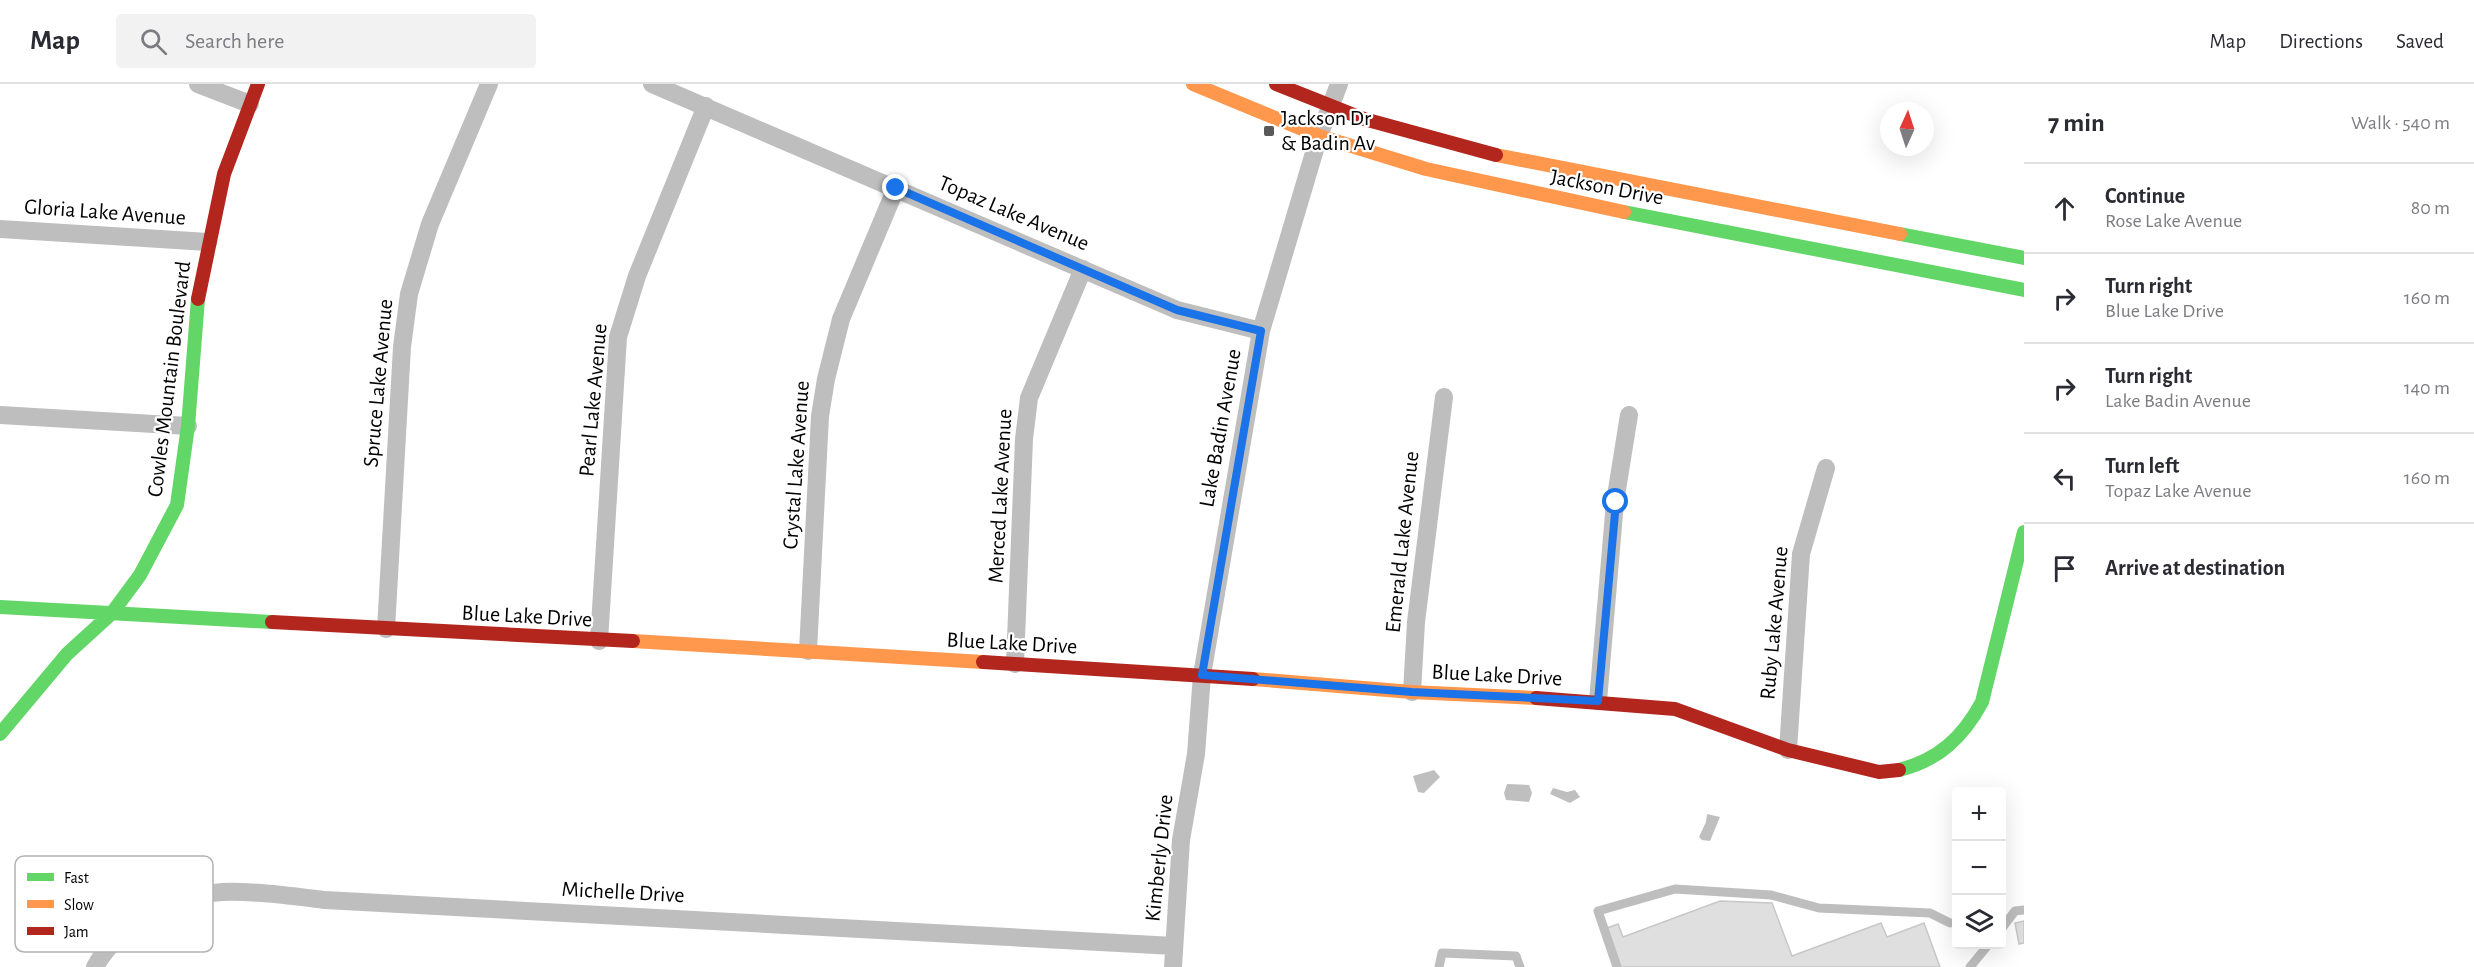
<!DOCTYPE html>
<meta charset="utf-8">
<style>
body{margin:0;font-family:"Alegreya Sans",sans-serif;background:#f2f2f3;color:#2b2b33}
.controls{position:absolute;right:18px;bottom:18px;display:grid;overflow:hidden;border-radius:6px;box-shadow:0 6px 24px #0002}
.controls button{width:54px;height:54px;display:grid;place-items:center;padding:0;border:0;border-bottom:2px solid #e1e1e2;background:#fff;color:#2b2b33;font:30px sans-serif}
.compass{position:absolute;left:1880px;top:18px;width:54px;height:54px;border-radius:50%;background:#fff;box-shadow:0 6px 24px #0002;rotate:3deg}
.stop{position:absolute;width:18px;height:18px;margin:-14px;border:4px solid #1a73e8;border-radius:50%;background:#fff}
.stop.end{background:#1a73e8;border-color:#fff;box-shadow:0 2px 6px #0008}
.list{margin:0;padding:0;list-style:none}
h2{display:flex;justify-content:space-between;align-items:center;height:78px;margin:0;padding:0 24px;font-size:26px}
h2 small{font-size:20px;font-weight:400;color:#7c7c81}
.list li{display:grid;grid-template-columns:39px 1fr auto;gap:18px;align-items:center;box-sizing:border-box;height:90px;padding:0 24px;border-top:2px solid #e1e1e2}
.list b{display:block;font-size:22px;white-space:nowrap}
.list p{margin:0;font-size:20px;white-space:nowrap;color:#7c7c81}
.list em{font-size:20px;font-style:normal;color:#7c7c81}
.icon{flex:none;width:33px;height:33px;fill:none;stroke:currentColor;stroke-width:2;stroke-linecap:round;stroke-linejoin:round}
.map{position:relative;flex:none;width:2024px;height:883px;overflow:hidden}
header{display:flex;align-items:center;gap:36px;box-sizing:border-box;height:84px;padding:0 30px;background:#fff;border-bottom:2px solid #e1e1e2}
header strong{font-size:28px}
nav{display:flex;gap:33px;margin-inline-start:auto;font-size:21px}
.search{width:420px;height:54px;background:#f2f2f3;display:flex;align-items:center;gap:15px;box-sizing:border-box;padding:0 21px;border-radius:6px;color:#7c7c81;font-size:22px}
main{display:flex}
aside{flex:1;background:#fff}
.map>svg:first-child{display:block}
.water{fill:#bfbfbf}
.building{fill:#dfdfdf;stroke:#c7c7c7;stroke-width:1.5}
.lines{fill:none;stroke-linecap:round;stroke-linejoin:round}
.lane{stroke:#bebebe;stroke-width:9}
.street{stroke:#bebebe;stroke-width:18}
.fast{stroke:#63d668;stroke-width:14}
.slow{stroke:#ff974d;stroke-width:14}
.jam{stroke:#b3261e;stroke-width:14}
.route{stroke:#1a73e8;stroke-width:8}
.poi-dot{fill:#595959;stroke:#fff;stroke-width:2}
.labels{text-anchor:middle;dominant-baseline:central;stroke-width:4.5;stroke-linejoin:round;paint-order:stroke}
.poi-label{font-size:22px;fill:#000;stroke:#fff;text-anchor:start}
.street-label{font-size:22px;fill:#000;stroke:#fff}
.key{fill:#fff;stroke:#b2b2b2;stroke-width:1.5}
.key-label{font-size:16px;fill:#000}
</style>
<header>
<strong>Map</strong>
<div class="search"><svg class="icon" aria-label="search" viewBox="0 0 24 24"><circle cx="10" cy="10" r="6"/><path d="M15 15l6 6"/></svg>Search here</div>
<nav><a>Map</a><a>Directions</a><a>Saved</a></nav>
</header>
<main>
<div class="map">
<svg width="2024" height="883" viewBox="0 0 2024 883">
<rect width="100%" height="100%" fill="#fff"/>
<path class="water" d="M1434,686L1440,693L1424,709L1418,708L1413,692Z
M1507,700L1529,701L1532,709L1529,718L1506,716L1504,709Z
M1553,704L1567,708L1575,706L1580,713L1570,719L1550,710Z
M1707,730L1720,733L1710,757L1702,756L1699,753L1706,738Z"/>
<path class="building" d="M1720,817L1772,819L1792,872L1881,839L1887,853L1924,839L1940,883H1621L1607,844L1618,840L1623,853Z
M2024,837V859L2019,860L2015,839Z"/>
<g class="lines">
<path class="lane" d="M2002,844L2015,827L2024,826
M1439,883L1442,869L1516,872L1520,883
M1617,883L1598,827L1675,805L1771,811L1819,824L1930,829L1950,839
M1970,883L1989,860"/>
<path class="street" d="M198,0L250,20
M652,0L1177,226L1261,247
M0,145L208,158
M0,331L188,342
M386,545L402,263L409,210L430,140L489,0
M599,557L618,253L637,192L706,22
M808,567L820,332L826,295L841,235L896,104
M1015,580L1024,355L1029,314L1083,185
M1412,608L1416,538L1444,313
M1598,617L1615,418L1629,331
M1788,666L1801,470L1826,384
M95,883C118,841 175,811 223,808C257,807 292,812 325,816L1174,862
M1173,883L1181,756L1196,670L1202,591L1261,247L1319,52L1339,0"/>
<path class="fast" d="M1624,128L2024,206
M1900,150L2024,174
M0,523L272,538
M0,650L67,570L112,529L140,491L177,421L188,342L198,215
M1899,686C1939,676 1963,653 1982,618L2024,448"/>
<path class="slow" d="M1193,0L1319,52L1426,85L1624,128
M1496,71L1900,150
M633,557L983,578
M1253,595L1412,608L1536,614"/>
<path class="jam" d="M1276,0L1364,35L1496,71
M198,215L224,90L258,0
M272,538L633,557
M983,578L1253,595
M1536,614L1675,625L1788,666L1879,688L1899,686"/>
</g>
<g class="lines">
<path class="route" d="M896,104L1177,226L1261,247L1202,591L1412,608L1598,617L1616,418"/>
</g>
<rect class="poi-dot" x="1263" y="41" width="12" height="12" rx="3"/>
<g class="labels">
<g class="poi-label">
<text x="1281" y="34">Jackson Dr<tspan x="1281" dy="25">&amp; Badin Av</tspan></text>
</g>
<g class="street-label">
<text transform="translate(1607 103) rotate(11)">Jackson Drive</text>
<text transform="translate(105 128) rotate(4)">Gloria Lake Avenue</text>
<text transform="translate(1014 129) rotate(23)">Topaz Lake Avenue</text>
<text transform="translate(169 295) rotate(-83)">Cowles Mountain Boulevard</text>
<text transform="translate(378 299) rotate(-85)">Spruce Lake Avenue</text>
<text transform="translate(593 316) rotate(-85)">Pearl Lake Avenue</text>
<text transform="translate(1220 344) rotate(-80)">Lake Badin Avenue</text>
<text transform="translate(796 381) rotate(-86)">Crystal Lake Avenue</text>
<text transform="translate(1000 412) rotate(-87)">Merced Lake Avenue</text>
<text transform="translate(1402 458) rotate(-84)">Emerald Lake Avenue</text>
<text transform="translate(527 532) rotate(3)">Blue Lake Drive</text>
<text transform="translate(1774 539) rotate(-85)">Ruby Lake Avenue</text>
<text transform="translate(1012 559) rotate(3)">Blue Lake Drive</text>
<text transform="translate(1497 591) rotate(3)">Blue Lake Drive</text>
<text transform="translate(1159 774) rotate(-84)">Kimberly Drive</text>
<text transform="translate(623 808) rotate(3)">Michelle Drive</text>
</g>
</g>
<rect x="15" y="772" width="198" height="96" rx="9" class="key"/>
<rect x="27" y="789" width="27" height="8" fill="#63d668"/>
<rect x="27" y="816" width="27" height="8" fill="#ff974d"/>
<rect x="27" y="843" width="27" height="8" fill="#b3261e"/>
<g class="key-label">
<text x="64" y="799">Fast</text>
<text x="64" y="826">Slow</text>
<text x="64" y="853">Jam</text>
</g>
</svg>
<div class="controls">
<button>+</button>
<button>−</button>
<button><svg class="icon" aria-label="layers" viewBox="0 0 24 24"><path d="M12 4l9 5-9 5-9-5zM3 14l9 5 9-5"/></svg></button>
</div>
<svg class="compass" viewBox="-18 -18 36 36"><path d="M0-13l5 13h-10z" fill="#e53935"/><path d="M0 13l5-13h-10z" fill="#7c7c81"/></svg>
<div class="stop" style="left:1616px;top:418px"></div>
<div class="stop end" style="left:896px;top:104px"></div>
</div>
<aside>
<h2>7 min<small>Walk · 540 m</small></h2>
<ul class="list">
<li><svg class="icon" aria-label="ahead" viewBox="0 0 24 24"><path d="M12 20V5M6 11l6-6 6 6"/></svg><div><b>Continue</b><p>Rose Lake Avenue</p></div><em>80 m</em></li>
<li><svg class="icon" aria-label="right" viewBox="0 0 24 24"><path d="M7 20v-9h11M14 6l5 5-5 5"/></svg><div><b>Turn right</b><p>Blue Lake Drive</p></div><em>160 m</em></li>
<li><svg class="icon" aria-label="right" viewBox="0 0 24 24"><path d="M7 20v-9h11M14 6l5 5-5 5"/></svg><div><b>Turn right</b><p>Lake Badin Avenue</p></div><em>140 m</em></li>
<li><svg class="icon" aria-label="left" viewBox="0 0 24 24"><path d="M17 20v-9H6M10 6l-5 5 5 5"/></svg><div><b>Turn left</b><p>Topaz Lake Avenue</p></div><em>160 m</em></li>
<li><svg class="icon" aria-label="arrive" viewBox="0 0 24 24"><path d="M6 21V4h12l-3 4 3 4H6"/></svg><div><b>Arrive at destination</b></div></li>
</ul>
</aside>
</main>
